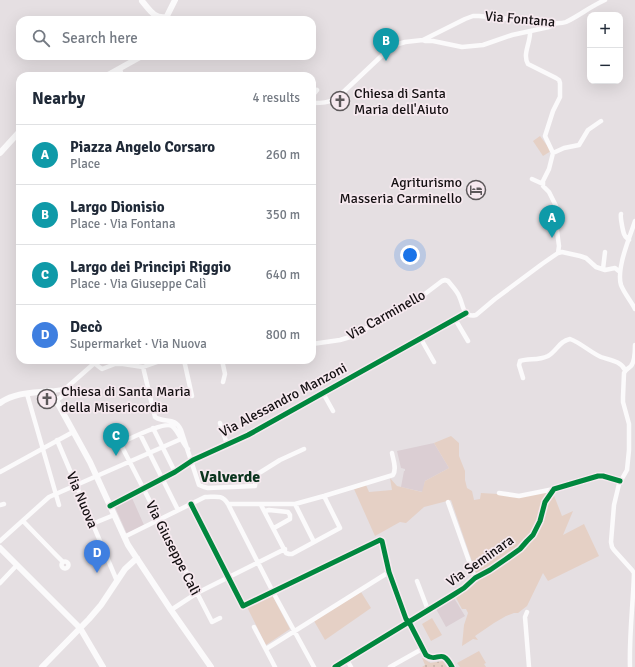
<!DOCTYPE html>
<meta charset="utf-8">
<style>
body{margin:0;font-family:Signika,sans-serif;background:#f2f2f3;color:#1f2937}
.controls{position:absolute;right:12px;top:12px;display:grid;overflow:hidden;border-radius:8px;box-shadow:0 4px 16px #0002}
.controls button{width:36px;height:36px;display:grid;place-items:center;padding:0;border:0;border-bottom:1px solid #e0e1e3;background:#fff;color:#1f2937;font:20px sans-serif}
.you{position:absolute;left:410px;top:255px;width:14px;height:14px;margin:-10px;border:3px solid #fff;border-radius:50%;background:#1a73e8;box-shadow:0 0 0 6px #1a73e833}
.badge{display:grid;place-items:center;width:26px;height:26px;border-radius:50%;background:#5c585a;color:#fff;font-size:13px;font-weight:700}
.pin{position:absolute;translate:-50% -33px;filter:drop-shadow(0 1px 2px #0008)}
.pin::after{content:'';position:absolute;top:21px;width:14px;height:12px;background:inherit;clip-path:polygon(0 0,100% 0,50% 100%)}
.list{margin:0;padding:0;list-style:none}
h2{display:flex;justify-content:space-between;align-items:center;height:52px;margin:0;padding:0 16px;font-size:17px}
h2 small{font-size:13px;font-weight:400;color:#747a83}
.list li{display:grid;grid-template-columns:26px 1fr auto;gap:12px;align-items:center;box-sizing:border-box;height:60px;padding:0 16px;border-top:1px solid #e0e1e3}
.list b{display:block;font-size:15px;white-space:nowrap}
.list p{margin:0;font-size:13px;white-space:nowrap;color:#747a83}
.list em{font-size:13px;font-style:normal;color:#747a83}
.icon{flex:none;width:22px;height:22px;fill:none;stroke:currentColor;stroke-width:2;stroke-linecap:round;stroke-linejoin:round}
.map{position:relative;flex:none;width:635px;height:667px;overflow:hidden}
.search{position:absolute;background:#fff;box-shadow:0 4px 16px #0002;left:16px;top:16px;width:300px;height:44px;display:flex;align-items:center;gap:10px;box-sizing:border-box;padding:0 14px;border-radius:12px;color:#747a83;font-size:15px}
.panel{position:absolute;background:#fff;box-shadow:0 4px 16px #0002;left:16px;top:72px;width:300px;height:292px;border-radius:12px}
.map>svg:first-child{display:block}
.built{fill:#dbced3}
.grass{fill:#e5d0c5}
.park{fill:url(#park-dots)}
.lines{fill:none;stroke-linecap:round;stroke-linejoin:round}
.street{stroke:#fbfafb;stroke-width:4.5}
.secondary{stroke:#fbfafb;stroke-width:6}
.cycleway-casing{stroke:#f6e9ef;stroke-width:8}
.cycleway{stroke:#00873e;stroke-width:5}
.labels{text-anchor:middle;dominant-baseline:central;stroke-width:3.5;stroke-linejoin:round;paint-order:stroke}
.street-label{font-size:14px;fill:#130f11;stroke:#f6e9ef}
.poi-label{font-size:14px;fill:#130f11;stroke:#f6e9ef;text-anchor:start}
.quarter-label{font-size:16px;font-weight:bold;fill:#0b341e;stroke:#f6e9ef}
</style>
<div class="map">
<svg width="635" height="667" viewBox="0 0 635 667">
<defs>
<pattern id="park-dots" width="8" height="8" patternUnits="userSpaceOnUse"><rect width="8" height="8" fill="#e5d0c5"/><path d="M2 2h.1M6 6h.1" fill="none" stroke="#c4b1a8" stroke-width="1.8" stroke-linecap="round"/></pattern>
</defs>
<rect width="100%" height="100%" fill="#e5dfe2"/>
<path class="built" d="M434,443L449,468L425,481L423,492L401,487L404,471H405V469L401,468L397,451Z
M132,498L144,525L127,534L115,507Z
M454,598L465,616L446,627L436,609Z"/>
<path class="grass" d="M540,136L551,151L543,156L533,141Z
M451,436L459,443V456L465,471V480L467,488L472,491L474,500L480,499L481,493L498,494L517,497L550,491C548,494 544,498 543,501C540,508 541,516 538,522C524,547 500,562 477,576L451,500L424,507L406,523L400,522L375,536L354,489L366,485L369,492L392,490L390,478L397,486L422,492L425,481L449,468L434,443Z
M553,493L562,516L573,511L563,535L584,524L599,556L548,581L543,573L527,606L518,613H514L506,616L494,623L475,636L478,640L473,639L462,646L464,625L468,613L466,609H462L455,596L475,581L476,582H478L476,579L504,562L507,563L509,562V559L539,526L544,516L546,502Z
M361,592L371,608L325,640L314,621Z
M272,595L290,629L266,645L247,607Z
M432,618L442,635L431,641L422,624Z
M479,651L486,663L484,664L486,667H460L457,663Z"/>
<path class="park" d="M422,658H423L430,663L443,661L447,667H422L425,665Z"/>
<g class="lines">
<path class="street" d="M530,31C531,42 522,54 528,64L556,78L559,80L560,83V97L553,111L545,136L553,153
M425,41H433L462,47L483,45L512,35L549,27L555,24
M120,69L122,76
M312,96L317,90
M312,103C321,103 329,103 337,98L392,46L405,42L423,40L465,19L473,16H479L550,23C555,23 561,24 566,22C579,16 591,6 605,0
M532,179L543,184
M621,214C620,217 623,231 624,234C625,237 627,238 629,240
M635,221C630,237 616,268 621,285C624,293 631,301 635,309
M558,253L559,246L557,231L554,220L556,208V206L549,192L543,186V181L549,169L553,153L564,148L579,145L588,130L601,121
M603,269L605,252
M455,319L468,341
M421,339L434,362
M312,344L340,340L350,337L413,303L442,281L445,280L448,281C452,286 457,291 459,296C464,306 462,318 476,315L495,299L542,264L558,253L562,252L580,256L586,258L596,267L605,270L615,268L620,272
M184,360L192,396
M222,360L225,374L223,382
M94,363L102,369L115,364H123L143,367L163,360
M143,367L155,417C166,424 174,416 181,430L199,485L204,487L208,488L255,486L256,475L280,460L304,449
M523,378L519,365L520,361C529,358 538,361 548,356C557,351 559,341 570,339C581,343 590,352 601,357C609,360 621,361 625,370
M51,391L65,389
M323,393L333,411
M27,394L59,505
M56,401L61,397L65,389L98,360
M220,423L227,444
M153,428L175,472
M140,434L178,510
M57,440L117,581
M188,449C183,444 177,429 172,426C164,421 130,439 120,443L212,622L220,618
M0,472L73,432
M499,493L519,496L554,489
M448,502L475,578
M191,504L243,606L380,540L382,541L389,572L406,619L409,622L426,655C438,664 441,646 452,667
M228,504H295L324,496L393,475C397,469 393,459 392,453
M295,504L314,542
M0,505L4,504
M261,505L286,553L289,554H292L340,528L324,496
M110,506L175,472L193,460L248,435L466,313
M265,511L269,510L288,512L290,515V519L274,528
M23,521L56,555L63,562
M92,524L114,515
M124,537L205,497C215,497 222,494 228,504L273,592L314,667
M0,541L49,497L181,439
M61.5 565a3.5 3.5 0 1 1 7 0a3.5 3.5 0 1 1-7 0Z
M417,581L428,610
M0,583L17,565
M171,610L197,593L285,549
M527,612L525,617L529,667
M254,627L275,667
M266,649L389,572
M347,660L351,667
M335,667L453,595L464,588L475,578L490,570L506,559L520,549L527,541L533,535L540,521L545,502L554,489L598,476H603L620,481
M390,667L422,649
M630,667C629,636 633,605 634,573L632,570L614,550L612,547L611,542L614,505L619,484L627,470L629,450V424L623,402V397L624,373C626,369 628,369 631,366C635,361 635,351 635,345"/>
<path class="secondary" d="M142,1C149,9 154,19 166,17
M165,20L175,0
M106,76L142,56
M0,153L20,131
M0,403C15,392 34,393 51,391L90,462L128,545L171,610L211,667
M0,548L80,628L103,667
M42,667L89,619L101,605L125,569L137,558"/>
<g class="cycleway-casing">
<path id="cycleway" d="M191,504L243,606L380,540L382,541L389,572L406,619L409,622L426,655C438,664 441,646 452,667
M110,506L175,472L193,460L248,435L466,313
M335,667L453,595L464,588L475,578L490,570L506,559L520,549L527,541L533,535L540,521L545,502L554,489L598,476H603L620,481"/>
</g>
<use href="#cycleway" class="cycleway"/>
</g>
<defs>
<g id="church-ring" transform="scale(1)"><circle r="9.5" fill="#f6e9ef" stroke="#5c585a" stroke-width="1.5"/><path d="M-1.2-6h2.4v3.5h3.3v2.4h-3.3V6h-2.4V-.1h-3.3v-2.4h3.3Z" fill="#5c585a"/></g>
<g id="hotel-ring" transform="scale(1)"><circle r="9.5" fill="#f6e9ef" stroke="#5c585a" stroke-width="1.5"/><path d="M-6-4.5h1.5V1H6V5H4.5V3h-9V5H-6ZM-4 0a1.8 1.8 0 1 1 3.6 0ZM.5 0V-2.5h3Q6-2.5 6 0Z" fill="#5c585a"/></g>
</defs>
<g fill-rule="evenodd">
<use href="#church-ring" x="340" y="101"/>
<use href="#hotel-ring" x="476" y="190"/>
<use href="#church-ring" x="47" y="399"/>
</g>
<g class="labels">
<g class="street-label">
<text transform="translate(520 19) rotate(5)">Via Fontana</text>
<text transform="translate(386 315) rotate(-29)">Via Carminello</text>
<text transform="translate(283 400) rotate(-28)">Via Alessandro Manzoni</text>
<text transform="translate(82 500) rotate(67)">Via Nuova</text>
<text transform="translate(173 548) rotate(63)">Via Giuseppe Calì</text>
<text transform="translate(480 561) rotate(-35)">Via Seminara</text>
</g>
<g class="poi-label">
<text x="354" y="93">Chiesa di Santa<tspan x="354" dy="16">Maria dell'Aiuto</tspan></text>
<text x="462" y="182" text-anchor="end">Agriturismo<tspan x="462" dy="16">Masseria Carminello</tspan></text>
<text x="61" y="391">Chiesa di Santa Maria<tspan x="61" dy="16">della Misericordia</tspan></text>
</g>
<g class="quarter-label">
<text x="230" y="477">Valverde</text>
</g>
</g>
</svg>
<div class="controls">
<button>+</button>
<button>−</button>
</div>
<div class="you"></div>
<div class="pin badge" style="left:552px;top:238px;background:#0f9aa8">A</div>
<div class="pin badge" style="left:386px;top:61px;background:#0f9aa8">B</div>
<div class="pin badge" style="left:116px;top:456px;background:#0f9aa8">C</div>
<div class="pin badge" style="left:97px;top:573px;background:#3f7fe0">D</div>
<div class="search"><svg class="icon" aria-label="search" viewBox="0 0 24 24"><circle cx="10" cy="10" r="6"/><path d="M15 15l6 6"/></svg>Search here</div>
<section class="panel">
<h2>Nearby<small>4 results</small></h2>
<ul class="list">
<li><span class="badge" style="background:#0f9aa8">A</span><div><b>Piazza Angelo Corsaro</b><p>Place</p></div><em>260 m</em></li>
<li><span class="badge" style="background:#0f9aa8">B</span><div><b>Largo Dionisio</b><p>Place · Via Fontana</p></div><em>350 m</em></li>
<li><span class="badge" style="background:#0f9aa8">C</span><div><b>Largo dei Principi Riggio</b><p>Place · Via Giuseppe Calì</p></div><em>640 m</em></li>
<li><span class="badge" style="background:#3f7fe0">D</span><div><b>Decò</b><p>Supermarket · Via Nuova</p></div><em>800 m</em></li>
</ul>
</section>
</div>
